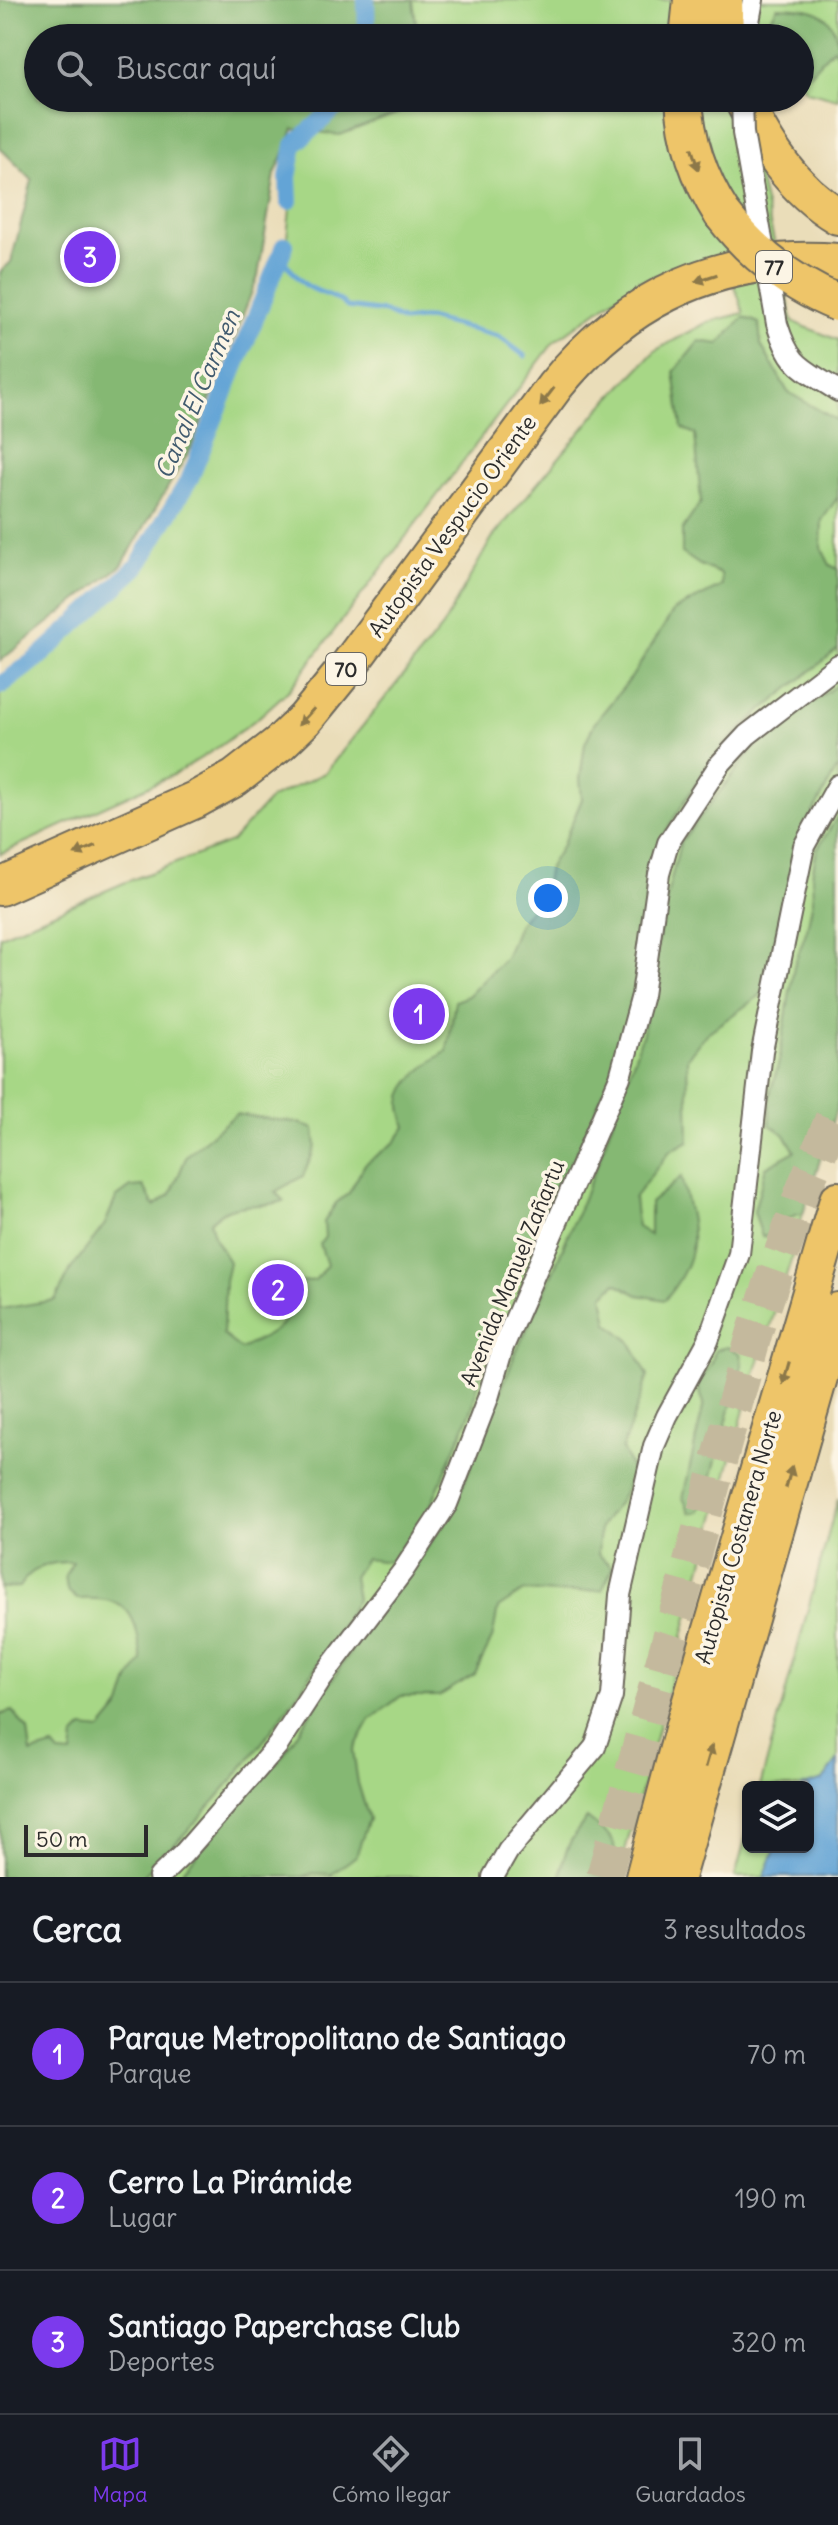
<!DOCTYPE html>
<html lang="es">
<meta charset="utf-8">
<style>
body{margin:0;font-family:Delius,sans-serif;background:#242831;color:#f1f3f6}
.controls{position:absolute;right:24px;bottom:24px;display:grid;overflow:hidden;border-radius:12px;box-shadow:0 2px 6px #0004}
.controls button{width:72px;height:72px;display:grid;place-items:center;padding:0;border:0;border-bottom:2px solid #363941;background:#171b24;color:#f1f3f6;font:40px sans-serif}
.scale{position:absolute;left:24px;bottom:20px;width:124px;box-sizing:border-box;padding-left:8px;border:4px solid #2b2b2b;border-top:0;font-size:22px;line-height:28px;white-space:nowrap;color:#2b2b2b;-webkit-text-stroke:6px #fcf5e5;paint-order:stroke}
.you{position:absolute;left:548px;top:898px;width:28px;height:28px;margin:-20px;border:6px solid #fff;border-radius:50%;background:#1a73e8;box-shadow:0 0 0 12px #1a73e833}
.badge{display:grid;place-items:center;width:52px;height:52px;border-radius:50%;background:#7c3aed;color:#fff;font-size:26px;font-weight:700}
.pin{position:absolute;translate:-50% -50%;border:4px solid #fff;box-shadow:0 2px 8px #0006}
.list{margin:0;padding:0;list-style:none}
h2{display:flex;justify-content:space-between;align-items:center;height:104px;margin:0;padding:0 32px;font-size:34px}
h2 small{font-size:26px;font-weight:400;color:#9ea1a6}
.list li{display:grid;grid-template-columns:52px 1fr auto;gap:24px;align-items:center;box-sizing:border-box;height:144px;padding:0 32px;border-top:2px solid #363941}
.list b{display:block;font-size:30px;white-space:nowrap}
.list p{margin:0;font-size:26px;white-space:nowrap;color:#9ea1a6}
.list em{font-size:26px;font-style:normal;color:#9ea1a6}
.icon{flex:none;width:44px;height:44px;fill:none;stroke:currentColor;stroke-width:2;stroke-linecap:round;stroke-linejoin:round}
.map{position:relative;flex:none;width:838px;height:1877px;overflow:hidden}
.search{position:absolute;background:#171b24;box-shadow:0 2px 6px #0004;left:24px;right:24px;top:24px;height:88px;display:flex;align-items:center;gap:20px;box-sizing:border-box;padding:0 28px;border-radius:44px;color:#9ea1a6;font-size:30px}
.sheet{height:536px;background:#171b24}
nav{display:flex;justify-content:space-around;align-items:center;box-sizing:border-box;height:112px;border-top:2px solid #363941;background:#171b24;font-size:22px;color:#9ea1a6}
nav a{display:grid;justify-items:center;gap:4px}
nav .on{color:#7c3aed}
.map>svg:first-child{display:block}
.green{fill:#a7d786;stroke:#698158;stroke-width:2}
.forest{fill:#85b873;stroke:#58724f;stroke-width:2}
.water{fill:#63a4d6;stroke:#476880;stroke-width:2}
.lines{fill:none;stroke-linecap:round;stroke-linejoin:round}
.stream{stroke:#63a4d6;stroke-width:5}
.canal{stroke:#63a4d6;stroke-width:18}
.highway-tunnel{stroke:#c4b99d;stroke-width:36;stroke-dasharray:36 18;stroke-linecap:butt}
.street-casing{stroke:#6e695d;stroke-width:24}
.highway-casing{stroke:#6e695d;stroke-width:40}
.street{stroke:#fff;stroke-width:20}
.highway{stroke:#eec569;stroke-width:36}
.street-bridge-casing{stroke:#6e695d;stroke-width:24;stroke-linecap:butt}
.highway-bridge-casing{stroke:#6e695d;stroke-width:40;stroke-linecap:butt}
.street-bridge{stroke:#fff;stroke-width:20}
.highway-bridge{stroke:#eec569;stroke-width:36}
.oneway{fill:#8c784a}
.labels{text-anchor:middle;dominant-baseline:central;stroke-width:7;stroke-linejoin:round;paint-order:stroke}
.shield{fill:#fcf5e5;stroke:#6a6863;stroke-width:2}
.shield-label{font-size:20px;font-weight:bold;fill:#2b2b2b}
.street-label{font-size:22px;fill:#2b2b2b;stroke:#fcf5e5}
.water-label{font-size:24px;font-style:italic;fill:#415b6f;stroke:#fcf5e5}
</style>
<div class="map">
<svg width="838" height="1877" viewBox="0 0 838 1877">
<rect width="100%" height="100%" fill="#fcf5e5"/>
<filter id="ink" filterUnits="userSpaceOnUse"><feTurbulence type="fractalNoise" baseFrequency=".0125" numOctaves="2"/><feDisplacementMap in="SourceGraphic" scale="16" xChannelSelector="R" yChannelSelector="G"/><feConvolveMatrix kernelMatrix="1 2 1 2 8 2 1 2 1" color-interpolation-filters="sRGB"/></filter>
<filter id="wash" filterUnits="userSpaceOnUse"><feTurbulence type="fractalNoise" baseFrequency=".006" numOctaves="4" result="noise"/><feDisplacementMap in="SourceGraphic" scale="32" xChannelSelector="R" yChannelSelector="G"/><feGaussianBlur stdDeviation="1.8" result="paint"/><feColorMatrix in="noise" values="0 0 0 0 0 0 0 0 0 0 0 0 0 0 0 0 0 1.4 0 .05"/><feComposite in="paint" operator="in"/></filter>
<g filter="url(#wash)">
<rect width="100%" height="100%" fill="#eaddb9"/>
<path class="green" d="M371,0H676L670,38H372Z
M737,0H838V99L807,91L800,83V38H736Z
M354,98H760L755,160L793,322L838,340V1092L810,1185L791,1260L747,1399L618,1877H0V936L126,882L231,842L271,798L325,773L442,627L492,538L598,411L656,350L708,322L744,313L724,254L637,282L554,342L289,690L259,717L220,746L175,774L0,854V692L42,661L142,571L195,481L285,257L296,150L324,127Z
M838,1498V1877H735L748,1829V1847H808V1787H760Z"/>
<path class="forest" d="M0,0H413L418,38H38V98H413L399,113L340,135L294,129L275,174L258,276L191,448L122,565L0,661V272L11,262L32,180L0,148Z
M777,7C817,8 838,11 838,56L833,48L809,74L800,75V38H764V32Z
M744,317L759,323L761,345L788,392L838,421V497L822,520L821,547L830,565L838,569V649L760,712L725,744L700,777L661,839L634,1002L613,1071L538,1239L514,1279L498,1300L472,1409L427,1514L390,1562L365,1559L353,1577L357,1599C299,1702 227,1795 142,1877H0V1715L12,1711L28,1730L31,1753L53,1747L59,1754L72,1755L74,1737L83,1728L101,1730L121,1706L129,1680L142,1661C135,1613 131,1596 77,1599L67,1590L65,1576L73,1562C51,1561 31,1567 19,1587L2,1588L0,1585V1309L55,1300L71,1269L105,1224L116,1198L131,1187L144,1186L154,1206L171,1194L187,1155L236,1114L299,1123L314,1129L316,1146L303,1176L275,1192L284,1201C257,1210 233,1198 210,1222L215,1239L229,1262L225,1281L223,1335L241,1349C268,1334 294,1329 288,1292L297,1283L315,1280L327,1265L320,1244L325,1237L324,1222L336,1203L349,1193L365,1164L395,1142L406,1127C404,1120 400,1109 401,1102C403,1080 430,1062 447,1051L455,1001L468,996L505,958L518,925L544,892L549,867L563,844L582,799L580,779L585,743L595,722L631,678L674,610L722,586L721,574L700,565L682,553V530L701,502L695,434L682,428L674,372L699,341L719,344Z
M838,684V767L801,834L762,994L706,1034L687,1058L689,1141L670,1151L634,1198L637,1227L650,1235V1203L681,1177C695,1234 702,1252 665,1300L638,1295L616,1283L603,1296L608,1323L630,1341L648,1376L622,1449L634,1474L618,1503L600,1527L598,1554L613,1568L602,1590L556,1593L524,1591L498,1608L492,1639L475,1674L439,1696H401L370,1720L353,1751L358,1783L369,1819L356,1856L332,1874L313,1873L302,1877H177L283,1755L351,1651L452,1513L516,1352L547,1286L599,1160L643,1033L662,917L680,843L759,741Z
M838,816V1103L803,1214C789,1214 783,1224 775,1234L762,1237L754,1211L766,1167L795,1151L784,1134L770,1125L769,1097L779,1062L794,966L807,929L813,900L812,875L817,849Z
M727,1347L740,1353L742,1365L706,1497L699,1512L690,1513L683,1498L704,1403L697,1385L712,1363L715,1350Z
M587,1818C618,1843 618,1837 610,1877H561C562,1853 572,1836 587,1818Z"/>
<path class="water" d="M838,1760V1877H764L776,1847H808V1787H800L823,1780Z"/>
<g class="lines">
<path class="stream" d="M280,255C288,265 296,278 306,285C319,294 337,295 347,307L385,312L403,321L428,318L498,336L525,356"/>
<path class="canal" d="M366,0L367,38
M289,201L288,177L294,145L346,98
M0,686L39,657L137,567L190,478L285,245"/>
</g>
</g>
<g filter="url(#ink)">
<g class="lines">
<path class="highway-tunnel" d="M604,1877L755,1331L802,1194L838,1106"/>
<g class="street-casing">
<path id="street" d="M746,38L753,0
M777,324C791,369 802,367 838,391
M159,1877L184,1853L278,1745L321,1679L403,1571L447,1504L488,1398L503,1347L620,1077L642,995L659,874L668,843L720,764L747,735L838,665
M493,1877L508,1851L595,1747L612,1696L620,1595L654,1446L667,1416L708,1341L739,1254L762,1051L804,846L838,785"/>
</g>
<g class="highway-casing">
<path id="highway" d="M724,0L725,38
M688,38L692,0
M684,98C686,141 699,178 722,214
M742,98C765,145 792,189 838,216
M0,887L197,799L235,778L280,743L305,719L349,665L555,386C628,295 723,253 838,262
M644,1877L686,1718L838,1200
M676,1877L838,1311"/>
</g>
<use href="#street" class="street"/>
<use href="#highway" class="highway"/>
<g class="street-bridge-casing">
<path id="street-bridge" d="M742,98L743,133L777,324"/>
</g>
<g class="highway-bridge-casing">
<path id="highway-bridge" d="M722,214C753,254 791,284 838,303"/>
</g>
<use href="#street-bridge" class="street-bridge"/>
<use href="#highway-bridge" class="highway-bridge"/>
</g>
<defs><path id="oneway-solid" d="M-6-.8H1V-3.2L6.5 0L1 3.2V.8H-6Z" transform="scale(2)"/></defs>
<g class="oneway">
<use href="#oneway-solid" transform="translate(695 159) rotate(72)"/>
<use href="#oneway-solid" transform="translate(706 278) rotate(162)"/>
<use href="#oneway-solid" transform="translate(547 397) rotate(127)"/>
<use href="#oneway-solid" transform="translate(306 717) rotate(133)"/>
<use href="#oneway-solid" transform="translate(85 850) rotate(156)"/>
<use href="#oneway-solid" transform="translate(786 1373) rotate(106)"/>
<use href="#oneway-solid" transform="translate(789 1477) rotate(-74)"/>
<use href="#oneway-solid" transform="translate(709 1756) rotate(-74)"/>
</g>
</g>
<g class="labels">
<g class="shield">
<rect x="756" y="251" width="36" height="32" rx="6"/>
<rect x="326" y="653" width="40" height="32" rx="6"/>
</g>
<g class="shield-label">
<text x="774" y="267">77</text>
<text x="346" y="669">70</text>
</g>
<g class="street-label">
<text transform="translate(452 526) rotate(-54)">Autopista Vespucio Oriente</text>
<text transform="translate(512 1273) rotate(-68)">Avenida Manuel Zañartu</text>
<text transform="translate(738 1537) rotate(-74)">Autopista Costanera Norte</text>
</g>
<g class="water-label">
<text transform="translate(197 394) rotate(-67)">Canal El Carmen</text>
</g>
</g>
</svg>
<div class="controls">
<button><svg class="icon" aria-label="layers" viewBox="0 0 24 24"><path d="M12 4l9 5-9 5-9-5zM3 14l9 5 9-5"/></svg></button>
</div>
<div class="scale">50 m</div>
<div class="you"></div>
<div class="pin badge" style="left:419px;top:1014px">1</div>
<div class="pin badge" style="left:278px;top:1290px">2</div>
<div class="pin badge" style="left:90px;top:257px">3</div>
<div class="search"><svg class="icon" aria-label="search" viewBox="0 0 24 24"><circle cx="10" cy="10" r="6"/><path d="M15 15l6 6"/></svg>Buscar aquí</div>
</div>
<section class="sheet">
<h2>Cerca<small>3 resultados</small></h2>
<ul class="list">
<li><span class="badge">1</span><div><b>Parque Metropolitano de Santiago</b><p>Parque</p></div><em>70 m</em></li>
<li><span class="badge">2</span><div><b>Cerro La Pirámide</b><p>Lugar</p></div><em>190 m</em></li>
<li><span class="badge">3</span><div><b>Santiago Paperchase Club</b><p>Deportes</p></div><em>320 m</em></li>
</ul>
</section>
<nav>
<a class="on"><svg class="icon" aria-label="map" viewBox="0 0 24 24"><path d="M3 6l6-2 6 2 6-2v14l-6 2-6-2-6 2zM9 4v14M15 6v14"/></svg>Mapa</a>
<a><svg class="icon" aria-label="directions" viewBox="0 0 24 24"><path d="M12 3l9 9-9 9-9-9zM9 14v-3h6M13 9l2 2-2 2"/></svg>Cómo llegar</a>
<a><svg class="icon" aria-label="saved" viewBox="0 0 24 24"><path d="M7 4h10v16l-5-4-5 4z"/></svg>Guardados</a>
</nav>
